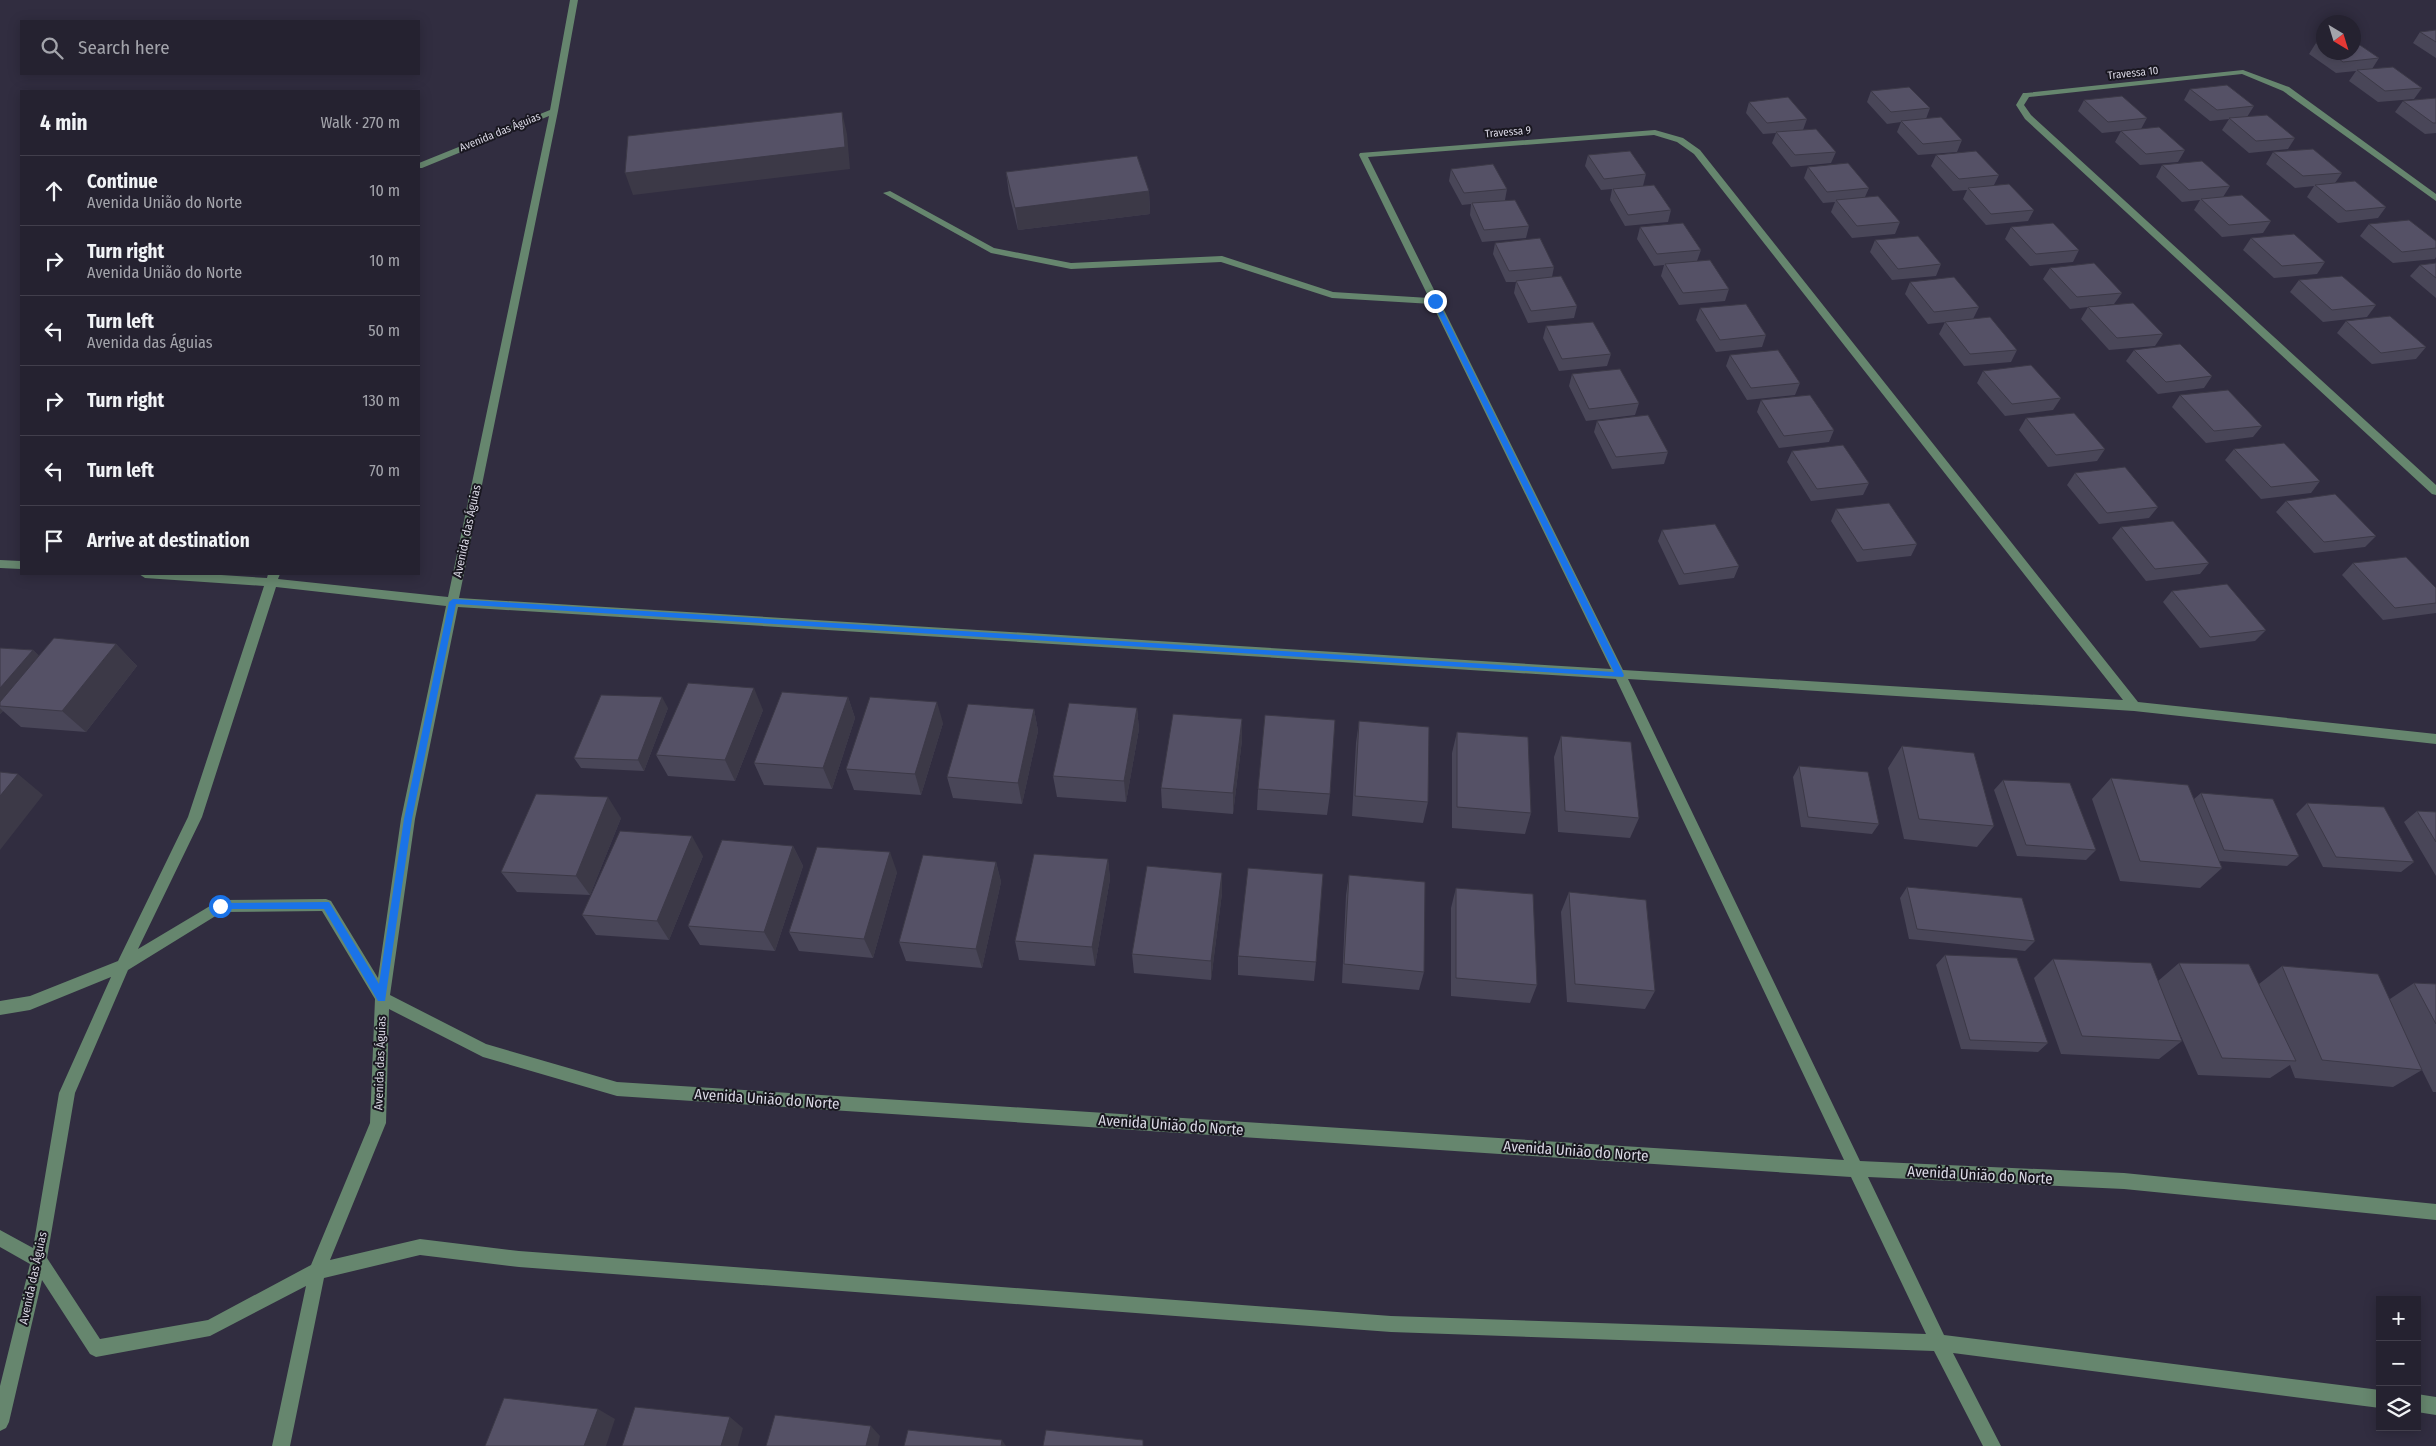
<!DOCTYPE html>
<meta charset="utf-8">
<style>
body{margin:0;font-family:"Fira Sans Condensed",sans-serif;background:#312f3c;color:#f1f3f6}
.controls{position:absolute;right:15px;bottom:15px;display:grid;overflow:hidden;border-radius:0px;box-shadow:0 2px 12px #0003}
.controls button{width:45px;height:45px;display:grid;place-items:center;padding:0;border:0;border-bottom:1px solid #423f4c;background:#252230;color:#f1f3f6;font:25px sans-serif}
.compass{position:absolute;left:2316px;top:15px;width:45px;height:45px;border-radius:50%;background:#252230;box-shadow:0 2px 12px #0003;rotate:142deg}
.stop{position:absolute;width:15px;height:15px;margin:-11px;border:4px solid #1a73e8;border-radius:50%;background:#fff}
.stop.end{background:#1a73e8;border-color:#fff;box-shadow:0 1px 5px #0008}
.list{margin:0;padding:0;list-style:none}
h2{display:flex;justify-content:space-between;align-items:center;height:65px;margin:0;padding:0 20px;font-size:21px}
h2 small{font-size:16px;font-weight:400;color:#a3a4ab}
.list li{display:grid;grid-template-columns:32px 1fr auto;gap:15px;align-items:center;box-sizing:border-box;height:70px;padding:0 20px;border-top:1px solid #423f4c}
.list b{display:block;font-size:19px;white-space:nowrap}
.list p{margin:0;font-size:16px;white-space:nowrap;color:#a3a4ab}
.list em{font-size:16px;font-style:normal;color:#a3a4ab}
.icon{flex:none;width:28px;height:28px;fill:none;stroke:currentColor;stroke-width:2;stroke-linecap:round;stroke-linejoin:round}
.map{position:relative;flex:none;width:2436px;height:1446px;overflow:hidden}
.search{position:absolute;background:#252230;box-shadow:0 2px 12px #0003;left:20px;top:20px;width:400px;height:55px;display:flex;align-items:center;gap:12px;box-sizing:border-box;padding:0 18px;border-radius:0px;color:#a3a4ab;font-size:19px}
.panel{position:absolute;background:#252230;box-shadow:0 2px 12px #0003;left:20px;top:90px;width:400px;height:485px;border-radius:0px}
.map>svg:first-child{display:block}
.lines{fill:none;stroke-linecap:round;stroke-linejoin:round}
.minor{fill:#66866e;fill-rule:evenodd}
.wall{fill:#494658}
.shaded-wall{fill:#3c3947}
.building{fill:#555166;stroke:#3c3947}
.route{fill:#1a73e8}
.labels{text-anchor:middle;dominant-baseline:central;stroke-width:4;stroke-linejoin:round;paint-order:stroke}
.far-street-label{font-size:11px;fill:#dad8e5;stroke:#191720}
.street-label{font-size:12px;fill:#dad8e5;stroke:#191720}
.near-street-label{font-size:15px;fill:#dad8e5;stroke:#191720}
</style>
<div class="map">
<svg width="2436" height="1446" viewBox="0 0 2436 1446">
<rect width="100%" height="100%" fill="#312d40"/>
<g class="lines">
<path class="minor" d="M570,0H578L558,111L459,598L1611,669L1432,304L1332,298L1221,262L1071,269L991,253L883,193L890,191L994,248L1071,263L1222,256L1333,292L1429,298L1359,155L1360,153L1655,130L1683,138L1700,150L2138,702L2436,734V744L2134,711L1628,679L1860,1161L2124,1173L2436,1204V1220L2124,1189L1868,1177L1944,1335L2380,1390V1408L1953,1353L2001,1446H1983L1934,1351L1391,1332L519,1267L420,1255L324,1278L290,1446H272L306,1286L210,1336L96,1357L90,1354L42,1280L9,1422L6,1428L0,1431V1386L30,1264L0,1247V1230L33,1248L59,1093L111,977L30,1010L0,1015V1001L30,996L118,961L188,817L264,586L145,578L139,574H206L267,578L268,574H280L278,579L448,597L549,116L422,168H419V163L550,110ZM1654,135L1677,142L1694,154L2123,700L1623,670L1368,157ZM276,587L446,606L401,819L378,978L331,901L326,899L220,900L138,949L202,817ZM458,607L1616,679L1844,1160L617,1082L486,1044L390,995L415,819ZM322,911L375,999L370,1123L311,1265L208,1320L100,1339L47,1258L75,1093L128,970L222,912ZM389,1009L483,1057L617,1096L1851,1177L1926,1334L1391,1316L519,1251L420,1239L330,1260L386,1123Z
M2243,70L2289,87L2436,194V201L2283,91L2242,74L2029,97L2024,105L2031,115L2436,485V495L2432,494L2025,119L2016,105L2023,93H2026Z
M0,560L21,561V569L0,568Z
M2417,1394L2436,1397V1415L2417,1412Z"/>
</g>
<path class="wall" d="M2436,30V58L2413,43L2420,32Z
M2324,42V52H2354L2379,58L2372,69L2422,88L2414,99L2378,102L2349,81L2356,71L2336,73L2309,54L2316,43Z
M2190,89L2254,106L2247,117L2295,138L2288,149L2249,153L2222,130L2229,119L2210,121L2184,100Z
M1871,91L1930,108L1926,119L1962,140L1957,152L1918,155L1897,132L1901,122L1887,124L1867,102Z
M2436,98V133L2425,134L2395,112L2403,101Z
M2084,100L2147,118L2141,129L2185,150L2178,162L2140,165L2115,142L2121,131L2102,133L2078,111Z
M1749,102L1807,119L1803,130L1836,152L1831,163L1791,167L1772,143L1776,133L1763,134L1746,113Z
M2273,152L2342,173L2335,183L2386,207L2378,218L2338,223L2307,197L2314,186L2295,188L2266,164Z
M1588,155L1646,174L1643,186L1671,210L1668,222L1625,226L1610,200L1612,189L1601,190L1585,166Z
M1936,155L1999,175L1994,185L2034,210L2028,221L1986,225L1963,199L1967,190L1953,191L1931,166Z
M2162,165L2230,186L2223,197L2271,221L2263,233L2222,237L2194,210L2200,200L2182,202L2156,177Z
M1808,167L1869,188L1865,197L1900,222L1895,234L1852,238L1831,212L1835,202L1823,203L1804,178Z
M1451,169L1507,189L1505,200L1529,226L1526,238L1482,242L1470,215L1471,204L1462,205L1449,181Z
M1006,172L1149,191L1150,214L1018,230L1009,194Z
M2369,224L2436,241V257L2435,259L2393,263L2360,236Z
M1640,227L1701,250L1697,261L1729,289L1725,301L1679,305L1661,276L1664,265L1654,266L1637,239Z
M2011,227L2079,250L2073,262L2030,266L2005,239Z
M2251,238L2325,262L2317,274L2274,278L2243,250Z
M1875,240L1941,264L1936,276L1892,280L1870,252Z
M1495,243L1554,267L1552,277L1577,306L1574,318L1528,323L1514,293L1516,282H1506L1493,254Z
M2436,263V298L2410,276L2420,265Z
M2050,268L2122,293L2114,304L2070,309L2043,279Z
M2299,280L2376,305L2367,317L2323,322L2290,292Z
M1910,282L1979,307L1973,319L1928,324L1905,294Z
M2088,307L2163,334L2155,346L2109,350L2081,319Z
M1700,308L1766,335L1762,347L1716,352L1696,320Z
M2346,321L2426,347L2416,359L2372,364L2337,333Z
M1945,322L2017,350L2011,362L1964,366L1939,334Z
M1546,326L1611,354L1607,366L1559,371L1543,338Z
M2134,350L2212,376L2204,388L2158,394L2126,361Z
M1730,355L1800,383L1795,395L1747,400L1726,366Z
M1983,371L2061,398L2053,410L2005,416L1977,383Z
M1572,374L1639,403L1635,415L1586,421L1569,386Z
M2180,395L2262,426L2253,437L2206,443L2172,407Z
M1761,400L1834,430L1829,442L1779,448L1757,412Z
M2026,418L2105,449L2097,461L2048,467L2019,430Z
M1597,421L1668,452L1664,464L1612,469L1594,432Z
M2234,449L2320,481L2311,493L2261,499L2225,460Z
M1792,451L1869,483L1863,495L1811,501L1787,462Z
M2075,473L2158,507L2149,518L2099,524L2067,485Z
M2286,501L2376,536L2365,547L2314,553L2276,512Z
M1836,509L1917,544L1911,556L1857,562L1831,521Z
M2121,527L2209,563L2200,574L2146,581L2112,538Z
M1662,530L1739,566L1734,578L1679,585L1658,541Z
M2353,563L2436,588V613L2383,620L2342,575Z
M2172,591L2266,630L2255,641L2200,648L2163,602Z
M116,644L137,666L86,732L21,727L3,711L0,714V648L33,650L39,656Z
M848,697L855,718L832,789L764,785L754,763Z
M668,708L644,771L581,768L574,758Z
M1137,708L1139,729L1126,802L1057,797L1053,776Z
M1034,709L1038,731L1022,804L953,798L947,777Z
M763,710L735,781L668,776L656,755Z
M1242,719V740L1233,814L1162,808L1161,788Z
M1359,721L1428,802L1423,823L1352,816L1356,743Z
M943,723L921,795L854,790L846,769Z
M1457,732L1531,813L1525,834L1452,828V753Z
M1561,736L1639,818L1630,838L1558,832L1554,757Z
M1902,746L1994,826L1977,847L1904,839L1888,768Z
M1799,766L1879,824L1872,834L1801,827L1793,777Z
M2111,778L2194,799L2201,793L2299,856L2287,866L2219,861L2222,868L2200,888L2120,881L2092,799Z
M2003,780L2096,850L2086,860L2017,856L1994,790Z
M1258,789L1330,794L1327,815L1257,810Z
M2307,803L2414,862L2401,872L2323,867L2296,814Z
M2417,811L2436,812V876L2404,822Z
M621,818L590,895L517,892L501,872Z
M793,846L803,866L775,951L700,945L688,926Z
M703,856L669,940L596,935L582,915Z
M1108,859L1110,879L1095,966L1019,960L1015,941Z
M996,862L1001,882L982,968L906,961L899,942Z
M897,872L873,958L799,951L789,932Z
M1349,875L1424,972L1419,990L1342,983L1346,895Z
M1907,887L2035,941L2025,951L1909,939L1900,898Z
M1456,888L1537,985L1530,1003L1451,996V908Z
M1569,892L1655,991L1645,1009L1567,1002L1561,912Z
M1222,893L1211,980L1134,973L1132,954Z
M1945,955L2048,1043L2038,1052L1961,1049L1936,965Z
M1238,956L1316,962L1314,981L1238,975Z
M2053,959L2158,981L2179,963L2259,984L2282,966L2390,999L2414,983L2436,984V1092H2433L2422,1070L2393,1087L2295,1078L2290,1065L2270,1078L2198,1075L2166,1002L2182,1041L2159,1059L2061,1054L2034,978Z"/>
<path class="shaded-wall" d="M842,112L847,134L850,169L633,195L625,173Z
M1149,191L1150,214L1018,230L1015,208Z
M116,644L137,666L86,732L62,711Z
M33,650L45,661L0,706V688Z
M754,688L763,710L735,781L725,760Z
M662,697L668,708L644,771L638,760Z
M848,697L855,718L832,789L823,768Z
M937,702L943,723L921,795L915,774Z
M0,708L3,711L0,714Z
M1137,708L1139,729L1126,802L1124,781Z
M1034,709L1038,731L1022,804L1018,783Z
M1242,719V740L1233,814V793Z
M18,774L43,795L0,850V796Z
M608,797L621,818L590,895L576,876Z
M692,836L703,856L669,940L657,921Z
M793,846L803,866L775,951L764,932Z
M890,852L897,872L873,958L864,939Z
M1108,859L1110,879L1095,966L1092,947Z
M996,862L1001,882L982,968L976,949Z
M1222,873V893L1211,980V961Z
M598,1409L615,1419L606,1446H584Z
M730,1417L743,1428L738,1446H721Z
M871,1426L880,1436L878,1446H866Z
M1002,1440L1006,1446H1001Z"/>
<path class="building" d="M2436,30V42L2420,32Z
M2354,41L2379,58L2343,62L2330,52H2354Z
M2324,42V48L2316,43Z
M2393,67L2422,88L2385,91L2357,70Z
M2227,85L2254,106L2217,110L2190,89Z
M1909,87L1930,108L1891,112L1871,91Z
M2122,96L2147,118L2108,122L2084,100Z
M1788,97L1807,119L1767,123L1749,102Z
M2436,98V123H2433L2403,101Z
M842,112L845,147L625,173L628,136Z
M2267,115L2295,138L2256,141L2229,118Z
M1941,117L1962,140L1923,144L1901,121Z
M2159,127L2185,150L2146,154L2121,131Z
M1816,129L1836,152L1795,155L1776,132Z
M2313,149L2342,173L2303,176L2273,152Z
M1630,151L1646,174L1604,179L1588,155Z
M1976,151L1999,175L1959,179L1936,155Z
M1137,156L1149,191L1015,208L1006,172Z
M2202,161L2230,186L2189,190L2162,165Z
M1848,163L1869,188L1827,192L1808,167Z
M1493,164L1507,189L1464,193L1451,169Z
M2355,181L2386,207L2346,211L2315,185Z
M2009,184L2034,210L1991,214L1968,188Z
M1654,185L1671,210L1628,215L1613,189Z
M2242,195L2271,221L2229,225L2201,199Z
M1878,196L1900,222L1857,226L1836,200Z
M1515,200L1529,226L1484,230L1472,203Z
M2409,220L2436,241V248L2402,252L2369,224Z
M1683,223L1701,250L1657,254L1640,227Z
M2053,223L2079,250L2036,254L2011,227Z
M2294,234L2325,262L2282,266L2251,238Z
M1918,236L1941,264L1898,269L1875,240Z
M1540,238L1554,267L1509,271L1495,243Z
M1710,260L1729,289L1683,293L1665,264Z
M2094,263L2122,293L2077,297L2050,268Z
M2436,263V278L2420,265Z
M1561,276L1577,306L1531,311L1516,281Z
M2342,276L2376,305L2332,310L2299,280Z
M1954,277L1979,307L1934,312L1910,282Z
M2133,303L2163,334L2117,338L2088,307Z
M1746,304L1766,335L1720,340L1700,308Z
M2390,316L2426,347L2381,353L2346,321Z
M1990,317L2017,350L1970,354L1945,322Z
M1593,322L1611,354L1562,359L1546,326Z
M2180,344L2212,376L2166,382L2134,350Z
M1778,350L1800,383L1751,388L1730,355Z
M2031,365L2061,398L2012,404L1983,371Z
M1620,369L1639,403L1589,409L1572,374Z
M2228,390L2262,426L2214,431L2180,395Z
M1810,395L1834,430L1784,436L1761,400Z
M2074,413L2105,449L2056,455L2026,418Z
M1648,415L1668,452L1616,457L1597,421Z
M2284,443L2320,481L2271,487L2234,449Z
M1843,445L1869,483L1817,489L1792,451Z
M2125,467L2158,507L2107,513L2075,473Z
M2335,494L2376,536L2324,542L2286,501Z
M1889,503L1917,544L1863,550L1836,509Z
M2173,521L2209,563L2155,569L2121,527Z
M1715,524L1739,566L1684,574L1662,530Z
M2406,557L2436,588V603L2395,608L2353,563Z
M2227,584L2266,630L2210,637L2172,591Z
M54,638L116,644L62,711L0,706V702Z
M0,648L33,650L0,688Z
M688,683L754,688L725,760L656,755Z
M782,692L848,697L823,768L754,763Z
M601,695L662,697L638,760L574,758Z
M870,697L937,702L915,774L846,769Z
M1069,703L1137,708L1124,781L1053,776Z
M968,704L1034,709L1018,783L947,777Z
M1173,714L1242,719L1233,793L1161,788Z
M1265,715L1335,720L1330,794L1258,789Z
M1359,721L1429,727L1428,802L1355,796Z
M1457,732L1528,737L1531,813L1457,807Z
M1561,736L1631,742L1639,818L1565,811Z
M1902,746L1974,753L1994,826L1919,819Z
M1799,766L1868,772L1879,824L1808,817Z
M0,772L18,774L0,796Z
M2111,778L2188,785L2222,868L2140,861Z
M2003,780L2070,783L2096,850L2026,845Z
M2201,793L2273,799L2299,856L2224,850Z
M536,794L608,797L576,876L501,872Z
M2307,803L2384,807L2414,862L2336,857Z
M2417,811L2436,812V842Z
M620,831L692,836L657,921L582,915Z
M722,840L793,846L764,932L688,926Z
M817,847L890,852L864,939L789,932Z
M1034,854L1108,859L1092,947L1015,941Z
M923,855L996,862L976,949L899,942Z
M1147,866L1222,873L1211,961L1132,954Z
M1248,868L1323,874L1316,962L1238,956Z
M1349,875L1425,882L1424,972L1344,964Z
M1907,887L2022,898L2035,941L1917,929Z
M1456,888L1533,894L1537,985L1456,978Z
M1569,892L1646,900L1655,991L1575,984Z
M1945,955L2017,958L2048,1043L1970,1040Z
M2053,959L2151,963L2182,1041L2082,1036Z
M2179,963L2249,964L2296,1061L2222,1058Z
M2282,966L2378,974L2422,1070L2322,1060Z
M2414,983L2436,984V1024Z
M504,1398L598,1409L584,1446H485Z
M635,1407L730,1417L721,1446H622Z
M775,1415L871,1426L866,1446H766Z
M908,1430L1002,1440L1001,1446H904Z
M1046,1430L1143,1440V1446H1043Z"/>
<path class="route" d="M1435,299L1438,301L1624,675L1623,677L456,604L412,819L385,1001H378L324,909H217L216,906L220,903L329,902L379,984L404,819L449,602L453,599L1614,672L1432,301Z"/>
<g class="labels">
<g class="far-street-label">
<text transform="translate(2133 73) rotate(-6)">Travessa 10</text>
<text transform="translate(500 132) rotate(-22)">Avenida das Águias</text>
<text transform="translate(1508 132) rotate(-5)">Travessa 9</text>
</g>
<g class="street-label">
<text transform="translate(467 531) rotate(-78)">Avenida das Águias</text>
<text transform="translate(380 1063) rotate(-88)">Avenida das Águias</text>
<text transform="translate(33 1278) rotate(-78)">Avenida das Águias</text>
</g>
<g class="near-street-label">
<text transform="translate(767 1099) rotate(4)">Avenida União do Norte</text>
<text transform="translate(1171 1125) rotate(4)">Avenida União do Norte</text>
<text transform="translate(1576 1151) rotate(4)">Avenida União do Norte</text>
<text transform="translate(1980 1175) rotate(3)">Avenida União do Norte</text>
</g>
</g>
</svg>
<div class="controls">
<button>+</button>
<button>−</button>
<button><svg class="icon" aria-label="layers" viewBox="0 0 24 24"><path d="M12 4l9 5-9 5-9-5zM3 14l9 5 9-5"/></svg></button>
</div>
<svg class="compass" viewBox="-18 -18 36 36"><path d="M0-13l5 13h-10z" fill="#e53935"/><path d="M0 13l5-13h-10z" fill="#a3a4ab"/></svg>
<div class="stop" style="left:220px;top:906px"></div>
<div class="stop end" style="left:1435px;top:301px"></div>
<div class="search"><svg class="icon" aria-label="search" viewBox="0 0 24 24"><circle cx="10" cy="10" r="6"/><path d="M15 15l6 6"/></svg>Search here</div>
<section class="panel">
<h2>4 min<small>Walk · 270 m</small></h2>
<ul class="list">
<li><svg class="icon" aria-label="ahead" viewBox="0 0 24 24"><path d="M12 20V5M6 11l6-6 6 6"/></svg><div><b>Continue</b><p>Avenida União do Norte</p></div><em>10 m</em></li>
<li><svg class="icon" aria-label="right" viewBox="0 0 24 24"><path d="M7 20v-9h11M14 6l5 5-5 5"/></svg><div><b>Turn right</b><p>Avenida União do Norte</p></div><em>10 m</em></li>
<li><svg class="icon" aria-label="left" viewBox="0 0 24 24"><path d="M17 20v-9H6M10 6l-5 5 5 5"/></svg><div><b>Turn left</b><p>Avenida das Águias</p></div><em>50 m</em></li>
<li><svg class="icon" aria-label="right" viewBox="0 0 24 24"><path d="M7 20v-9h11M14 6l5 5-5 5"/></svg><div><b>Turn right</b></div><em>130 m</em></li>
<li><svg class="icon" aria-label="left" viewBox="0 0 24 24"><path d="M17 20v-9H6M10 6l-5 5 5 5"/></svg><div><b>Turn left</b></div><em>70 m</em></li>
<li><svg class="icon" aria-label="arrive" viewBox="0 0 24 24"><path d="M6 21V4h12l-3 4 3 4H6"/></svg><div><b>Arrive at destination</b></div></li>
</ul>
</section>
</div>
